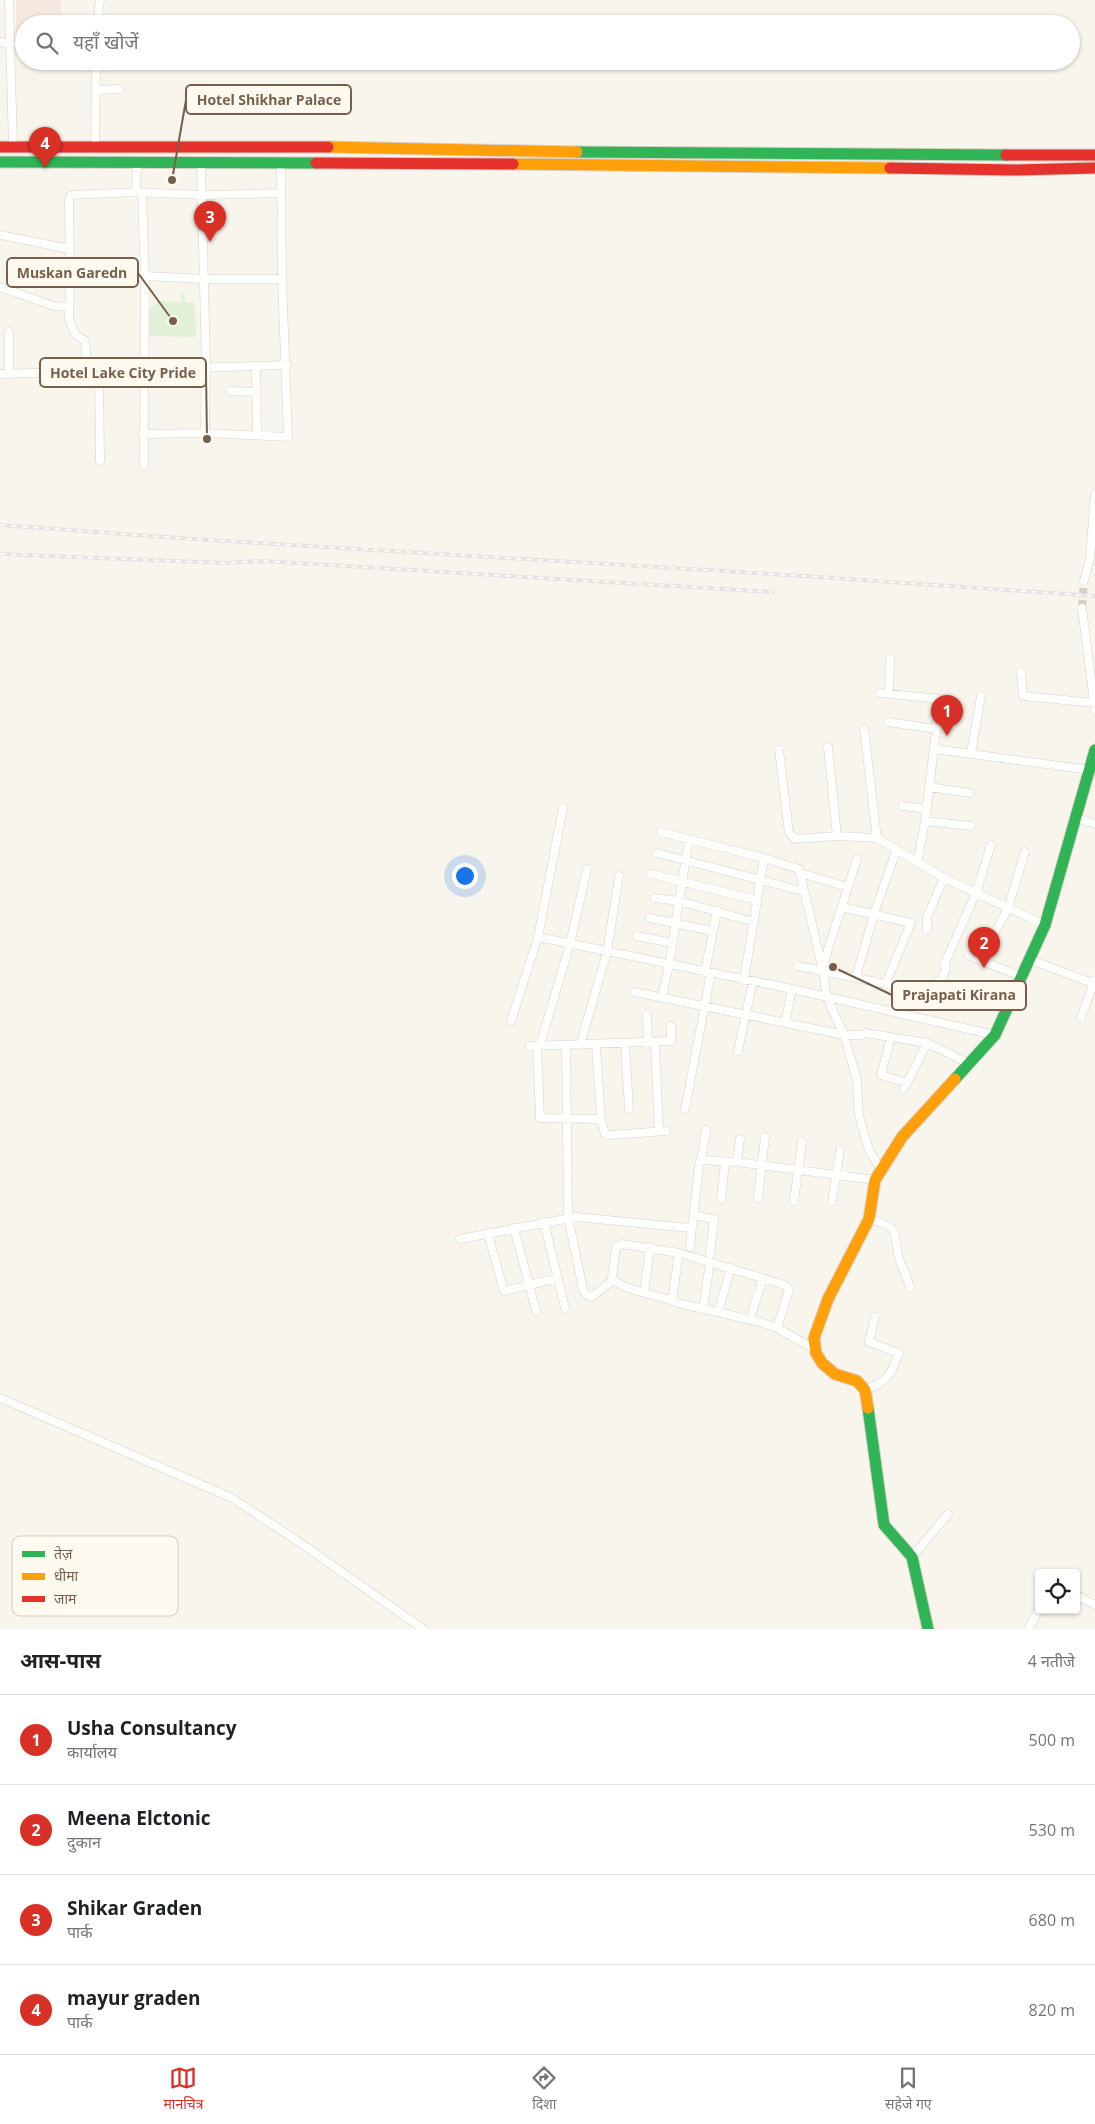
<!DOCTYPE html>
<html lang="hi">
<meta charset="utf-8">
<style>
body{margin:0;font-family:"Open Sans","Noto Sans Devanagari",sans-serif;background:#f2f2f2;color:#202124}
.controls{position:absolute;right:15px;bottom:15px;display:grid;overflow:hidden;border-radius:5px;box-shadow:0 1px 4px #0004}
.controls button{width:45px;height:45px;display:grid;place-items:center;padding:0;border:0;border-bottom:1px solid #e0e0e0;background:#fff;color:#202124;font:25px sans-serif}
.you{position:absolute;left:464px;top:875px;width:18px;height:18px;margin:-12px;border:4px solid #fff;border-radius:50%;background:#1a73e8;box-shadow:0 0 0 8px #1a73e833}
.badge{display:grid;place-items:center;width:32px;height:32px;border-radius:50%;background:#d93025;color:#fff;font-size:16px;font-weight:700}
.pin{position:absolute;translate:-50% -41px;filter:drop-shadow(0 1px 2px #0008)}
.pin::after{content:'';position:absolute;top:26px;width:18px;height:15px;background:inherit;clip-path:polygon(0 0,100% 0,50% 100%)}
.list{margin:0;padding:0;list-style:none}
h2{display:flex;justify-content:space-between;align-items:center;height:65px;margin:0;padding:0 20px;font-size:21px}
h2 small{font-size:16px;font-weight:400;color:#757577}
.list li{display:grid;grid-template-columns:32px 1fr auto;gap:15px;align-items:center;box-sizing:border-box;height:90px;padding:0 20px;border-top:1px solid #e0e0e0}
.list b{display:block;font-size:19px;white-space:nowrap}
.list p{margin:0;font-size:16px;white-space:nowrap;color:#757577}
.list em{font-size:16px;font-style:normal;color:#757577}
.icon{flex:none;width:28px;height:28px;fill:none;stroke:currentColor;stroke-width:2;stroke-linecap:round;stroke-linejoin:round}
.map{position:relative;flex:none;width:1095px;height:1629px;overflow:hidden}
.search{position:absolute;background:#fff;box-shadow:0 1px 4px #0004;left:15px;right:15px;top:15px;height:55px;display:flex;align-items:center;gap:12px;box-sizing:border-box;padding:0 18px;border-radius:28px;color:#757577;font-size:19px}
.sheet{height:425px;background:#fff}
nav{display:flex;justify-content:space-around;align-items:center;box-sizing:border-box;height:70px;border-top:1px solid #e0e0e0;background:#fff;font-size:14px;color:#757577}
nav a{display:grid;justify-items:center;gap:2px}
nav .on{color:#d93025}
.map>svg:first-child{display:block}
.commercial{fill:#f5e8de}
.green{fill:#e3f0d8}
.lines{fill:none;stroke-linecap:round;stroke-linejoin:round}
.street-tunnel{stroke:#d8d0c5;stroke-width:8;stroke-dasharray:8 4;stroke-linecap:butt}
.street-casing{stroke:#d7d2cb;stroke-width:9}
.fast-casing{stroke:#d8d2cb;stroke-width:13}
.slow-casing{stroke:#d8d2cb;stroke-width:13}
.jam-casing{stroke:#d8d2cb;stroke-width:13}
.street{stroke:#fefefc;stroke-width:8}
.fast{stroke:#30b455;stroke-width:11}
.slow{stroke:#ff9f0a;stroke-width:11}
.jam{stroke:#e5322d;stroke-width:11}
.rail-casing{stroke:#e6e3e5;stroke-width:4}
.rail{stroke:#fffaef;stroke-width:2;stroke-dasharray:5.5;stroke-linecap:butt}
.key{fill:#fffaef;stroke:#d6ccbe;stroke-width:1}
.key-label{font-size:14px;fill:#775f4c}
.leader{fill:none;stroke:#775f4c;stroke-width:2}
.callout-dot{fill:#775f4c;stroke:#fffaef;stroke-width:2}
.callout{fill:#fffaef;stroke:#775f4c;stroke-width:2}
.callout-label{font-size:14px;text-anchor:middle;font-weight:bold;fill:#775f4c}
</style>
<div class="map">
<svg width="1095" height="1629" viewBox="0 0 1095 1629">
<rect width="100%" height="100%" fill="#f8f5ed"/>
<path class="commercial" d="M16,0H60L62,24H24V37H16Z"/>
<path class="green" d="M181,293L185,295V302L195,303L196,337L149,336L150,307L162,301L180,302Z"/>
<g class="lines">
<path class="street-tunnel" d="M1082,608L1084,581"/>
<g class="street-casing">
<path id="street" d="M9,0L13,147
M97,24L100,0
M0,42L11,44
M96,90L119,89
M95,148L96,61
M201,162L206,367L205,433
M136,192L137,163
M142,193L145,276L144,465
M0,235L70,249
M8,269C29,272 49,279 70,281
M70,279L145,276L204,279H282
M0,287L54,306L69,307
M9,332V373
M256,367L257,435
M88,371L85,341L75,334L69,320L70,279L69,200L71,195L136,192L202,195L281,193
M99,372L100,461
M0,374L287,365
M231,391L257,392
M143,434L205,433L288,437L282,279L281,162
M1084,581L1090,558L1095,494
M1082,608L1095,710
M1021,672L1023,696L1095,703
M880,693L940,699L925,821L917,863
M889,694L890,659
M888,722L936,729
M864,729L877,838
M828,747L837,836
M934,749L1090,770
M779,750L789,833L795,839L837,836L877,838L944,878L1045,925
M971,753L981,696
M929,787L970,793
M903,806L926,809
M1076,818L1095,824
M925,821L971,826
M661,832L764,858L744,980
M657,853L803,891
M764,858L799,869L823,971L827,998L844,1035L857,1080L859,1116L869,1150L881,1170
M800,873L848,887
M651,874L757,900
M655,898L679,901L754,922
M842,907L911,923L886,983
M650,918L712,931
M927,930V917L944,878
M637,936L672,943
M538,937L792,989L995,1035
M989,944L1008,908L1025,852
M969,956L1023,977
M1031,960L1095,984
M798,966L1008,1009
M822,968L857,859
M705,972L717,911
M856,977L874,914L896,851
M635,992L844,1035H862L865,1033L927,1043L970,1064
M934,994L938,981L942,979L946,967L944,965L976,893L991,845
M662,997L669,965L689,839
M647,1015L648,1044
M1081,1017L1095,980
M511,1021L538,937L563,808
M785,1023L792,989
M891,1037L881,1075L907,1083
M655,1043L659,1131
M625,1044L629,1109
M537,1045L540,1118L601,1119
M540,1045L570,944L587,869
M566,1045L568,1217L583,1289L586,1295L592,1297L613,1280
M580,1045L607,952L619,876
M596,1045L601,1119L605,1134L609,1135L666,1131
M530,1046L671,1041V1026
M738,1051L753,981
M904,1089L927,1043
M685,1109L711,973
M701,1160L706,1130
M737,1162L740,1139
M758,1198L765,1137
M721,1199L725,1162
M794,1201L802,1142
M832,1202L840,1150
M694,1215L714,1219L710,1254
M869,1219C902,1228 892,1231 899,1258C902,1269 908,1277 910,1288
M544,1222L565,1308
M514,1228L536,1311
M488,1234L504,1291L558,1278
M460,1239L576,1217L690,1228L693,1223L699,1164L701,1160L737,1162L875,1180
M690,1247L692,1226
M644,1292L650,1247
M672,1300L679,1253
M703,1309L710,1262
M718,1312L731,1268
M750,1320L763,1278
M777,1328L789,1290L785,1285L679,1253L622,1244L616,1247L612,1277C619,1291 662,1295 678,1303L760,1322L777,1328L816,1350
M865,1390C888,1381 891,1375 899,1353L869,1342L875,1317
M0,1398L232,1498L302,1544L423,1629
M912,1557L948,1514
M1076,1595L1095,1605
M1028,1629L1039,1610"/>
</g>
<g class="fast-casing">
<path id="fast" d="M577,152L1006,155
M0,162L316,163
M955,1079L995,1035L1045,925L1095,750
M868,1408L884,1525L912,1557L928,1629"/>
</g>
<g class="slow-casing">
<path id="slow" d="M328,147L577,152
M513,164L890,168
M868,1408L865,1390L857,1381L835,1374L822,1363L816,1353L814,1338L828,1299L869,1219L875,1180L902,1137L955,1079"/>
</g>
<g class="jam-casing">
<path id="jam" d="M0,147H328
M1006,155H1095
M316,163L513,164
M890,168L1016,170L1095,168"/>
</g>
<use href="#street" class="street"/>
<use href="#fast" class="fast"/>
<use href="#slow" class="slow"/>
<use href="#jam" class="jam"/>
<g class="rail-casing">
<path id="rail" d="M0,525L193,539L804,576L1095,596
M0,554L224,563L263,561L773,592"/>
</g>
<use href="#rail" class="rail"/>
</g>
<rect x="12" y="1536" width="166" height="80" rx="8" class="key"/>
<rect x="22" y="1551" width="23" height="6" fill="#30b455"/>
<rect x="22" y="1573" width="23" height="7" fill="#ff9f0a"/>
<rect x="22" y="1596" width="23" height="6" fill="#e5322d"/>
<g class="key-label">
<text x="54" y="1559">तेज़</text>
<text x="54" y="1581">धीमा</text>
<text x="54" y="1604">जाम</text>
</g>
<path class="leader" d="M172 180L186 100M173 321L138 273M207 439L206 373M833 967L892 995"/>
<g class="callout-dot">
<circle cx="172" cy="180" r="5"/>
<circle cx="173" cy="321" r="5"/>
<circle cx="207" cy="439" r="5"/>
<circle cx="833" cy="967" r="5"/>
</g>
<g class="callout">
<rect x="186" y="85" width="165" height="29" rx="5"/>
<rect x="7" y="258" width="131" height="29" rx="5"/>
<rect x="40" y="358" width="166" height="29" rx="5"/>
<rect x="892" y="981" width="134" height="29" rx="5"/>
</g>
<g class="callout-label">
<text x="269" y="105">Hotel Shikhar Palace</text>
<text x="72" y="278">Muskan Garedn</text>
<text x="123" y="378">Hotel Lake City Pride</text>
<text x="959" y="1000">Prajapati Kirana</text>
</g>
</svg>
<div class="controls">
<button><svg class="icon" aria-label="locate" viewBox="0 0 24 24"><circle cx="12" cy="12" r="6"/><path d="M12 2v4M12 18v4M2 12h4M18 12h4"/></svg></button>
</div>
<div class="you"></div>
<div class="pin badge" style="left:947px;top:736px">1</div>
<div class="pin badge" style="left:984px;top:968px">2</div>
<div class="pin badge" style="left:210px;top:242px">3</div>
<div class="pin badge" style="left:45px;top:168px">4</div>
<div class="search"><svg class="icon" aria-label="search" viewBox="0 0 24 24"><circle cx="10" cy="10" r="6"/><path d="M15 15l6 6"/></svg>यहाँ खोजें</div>
</div>
<section class="sheet">
<h2>आस-पास<small>4 नतीजे</small></h2>
<ul class="list">
<li><span class="badge">1</span><div><b>Usha Consultancy</b><p>कार्यालय</p></div><em>500 m</em></li>
<li><span class="badge">2</span><div><b>Meena Elctonic</b><p>दुकान</p></div><em>530 m</em></li>
<li><span class="badge">3</span><div><b>Shikar Graden</b><p>पार्क</p></div><em>680 m</em></li>
<li><span class="badge">4</span><div><b>mayur graden</b><p>पार्क</p></div><em>820 m</em></li>
</ul>
</section>
<nav>
<a class="on"><svg class="icon" aria-label="map" viewBox="0 0 24 24"><path d="M3 6l6-2 6 2 6-2v14l-6 2-6-2-6 2zM9 4v14M15 6v14"/></svg>मानचित्र</a>
<a><svg class="icon" aria-label="directions" viewBox="0 0 24 24"><path d="M12 3l9 9-9 9-9-9zM9 14v-3h6M13 9l2 2-2 2"/></svg>दिशा</a>
<a><svg class="icon" aria-label="saved" viewBox="0 0 24 24"><path d="M7 4h10v16l-5-4-5 4z"/></svg>सहेजे गए</a>
</nav>
